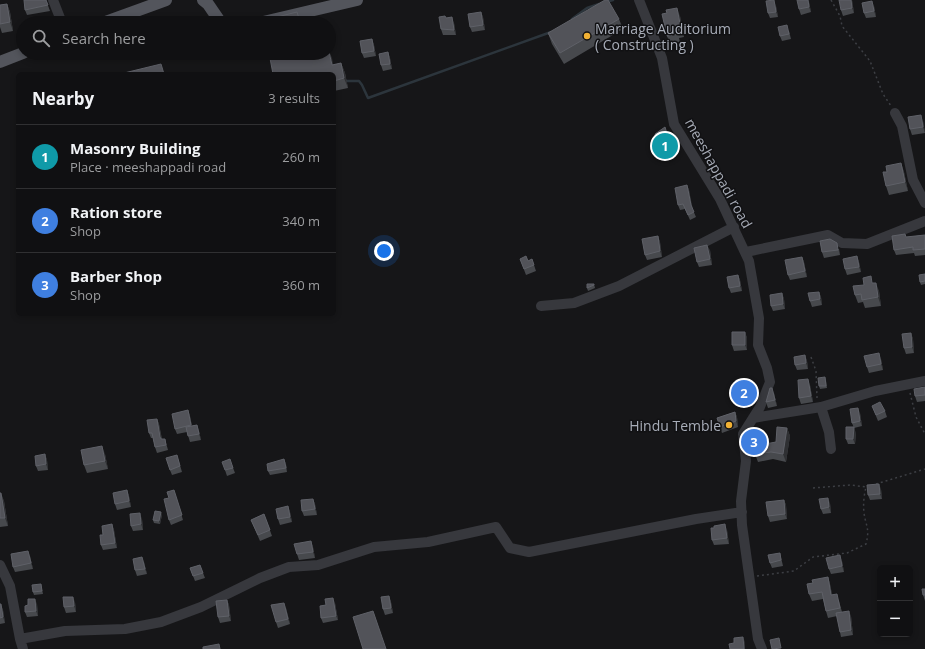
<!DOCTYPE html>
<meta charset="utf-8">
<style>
body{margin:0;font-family:"Open Sans",sans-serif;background:#1e1e20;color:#f1f3f6}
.controls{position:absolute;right:12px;bottom:12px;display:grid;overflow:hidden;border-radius:6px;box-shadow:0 2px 6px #0003}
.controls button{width:36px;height:36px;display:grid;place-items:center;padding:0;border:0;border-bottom:1px solid #303032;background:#101012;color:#f1f3f6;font:20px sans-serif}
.you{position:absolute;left:384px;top:251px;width:14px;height:14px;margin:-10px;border:3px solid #fff;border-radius:50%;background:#1a73e8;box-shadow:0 0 0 6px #1a73e833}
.badge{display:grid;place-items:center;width:26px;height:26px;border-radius:50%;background:#f2b134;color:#fff;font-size:13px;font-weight:700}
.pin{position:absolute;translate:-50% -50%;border:2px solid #fff;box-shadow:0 1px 4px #0006}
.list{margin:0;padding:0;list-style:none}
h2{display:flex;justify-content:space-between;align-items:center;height:52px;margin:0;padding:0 16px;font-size:17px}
h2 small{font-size:13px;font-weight:400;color:#9c9d9f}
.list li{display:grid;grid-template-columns:26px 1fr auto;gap:12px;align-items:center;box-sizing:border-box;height:64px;padding:0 16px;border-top:1px solid #303032}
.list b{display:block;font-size:15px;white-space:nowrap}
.list p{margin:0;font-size:13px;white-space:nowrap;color:#9c9d9f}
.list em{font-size:13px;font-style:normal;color:#9c9d9f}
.icon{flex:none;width:22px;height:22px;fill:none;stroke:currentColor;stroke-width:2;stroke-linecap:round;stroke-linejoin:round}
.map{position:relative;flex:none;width:925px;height:649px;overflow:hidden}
.search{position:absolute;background:#101012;box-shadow:0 2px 6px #0003;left:16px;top:16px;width:320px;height:44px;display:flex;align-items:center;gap:10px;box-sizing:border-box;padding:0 14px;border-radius:22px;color:#9c9d9f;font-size:15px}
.panel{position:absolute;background:#101012;box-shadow:0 2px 6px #0003;left:16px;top:72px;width:320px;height:244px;border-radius:6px}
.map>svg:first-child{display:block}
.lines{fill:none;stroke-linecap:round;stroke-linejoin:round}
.stream{stroke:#2c353c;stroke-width:2.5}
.path{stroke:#3d3f44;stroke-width:1.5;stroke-dasharray:2 3;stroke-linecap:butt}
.minor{stroke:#37383d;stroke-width:10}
.major{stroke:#53555c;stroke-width:12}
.wall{fill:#47494d}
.shaded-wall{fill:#2f3033}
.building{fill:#525359;stroke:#5f6168}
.poi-dot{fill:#f2b134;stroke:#111113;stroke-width:1.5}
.labels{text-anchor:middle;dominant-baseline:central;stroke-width:3;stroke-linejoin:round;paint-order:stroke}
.poi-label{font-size:14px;fill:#a8adb8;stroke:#111113;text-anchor:start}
.street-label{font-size:14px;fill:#a8adb8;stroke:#111113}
</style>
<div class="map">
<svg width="925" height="649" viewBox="0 0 925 649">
<rect width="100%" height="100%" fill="#161618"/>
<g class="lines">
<path class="stream" d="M606,2L613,0
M572,19L587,8L599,4
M344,81H359L362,85L368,98L551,32"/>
<path class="path" d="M831,0L840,16L842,26L870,61L883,94L891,106
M811,357L816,371L817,398
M910,393L916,417L925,434
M876,484L925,469
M813,488L850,485L866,487
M757,576L794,571L813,557L847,553L866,544C870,528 866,527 864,513C863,504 864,495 866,487"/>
<path class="minor" d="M53,0L62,23
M639,0L662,58L674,124L720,199L749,261L759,318L758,345L767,368L770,382L760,407L743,434L746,461L741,501L742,525L758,639L762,649
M895,113L902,126L913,180L925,203
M746,252L828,235L842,243L867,244L925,221
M541,306L574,303L619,286L734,227
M821,407L829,432L831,449
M753,418L821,407L875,391L925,381
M0,565L10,586L20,639L65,631L125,629L161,622L201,607L260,578L289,567L318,565L374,547L428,542L496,527L510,548L529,552L696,519L742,512
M20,639L23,649"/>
<path class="major" d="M203,0L208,4L221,23
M103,23L166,0
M259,23L357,0
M0,62L23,53"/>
</g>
<path class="wall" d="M46,0L50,11L27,15L25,10Z
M808,0L809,2L811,12L801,15L799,9Z
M852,0L854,13L843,16L841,10Z
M7,4L10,12L13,31L2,33L0,27V5Z
M776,6L778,17L770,18L768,13Z
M874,6L876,17L866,18L864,13Z
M481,12L483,17L485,30L472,32L470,27Z
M680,16L684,37L679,38L680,42L670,44L667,36Z
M446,18L454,23L456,35H443L441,29Z
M619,19L623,29L564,64L552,44L548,33Z
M789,31L791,39L782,41L780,36Z
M372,39L374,45L376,56L364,58L362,53Z
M388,52L390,58L392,69L383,71L381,65Z
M65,53V57H56L55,54Z
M332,58L333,65L341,63L345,73L348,88L334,91V74Z
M923,121L925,133L912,135L910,129Z
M665,127L673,152L662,155L660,150Z
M901,163L904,172L908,191L889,195L886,186L887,172Z
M687,185L689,190L692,208L696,217L690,220L685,209L680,210L678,205Z
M925,235V255L915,256L914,253L896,255L894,250L906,237Z
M658,236L660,242L662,257L647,260L645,255Z
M839,249L840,255L824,258L822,252Z
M710,250L712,265L699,267L697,262Z
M857,256L859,262L861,272L847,275L845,269Z
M802,257L804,262L807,277L790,280L788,275Z
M520,259L528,261L532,259L536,271L526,275Z
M925,274V284L921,285L920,282Z
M738,275L740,280L742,291L731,293L729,288Z
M874,283L879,291L881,306L865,308L863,302L858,303L855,295Z
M594,284L595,288L588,291L587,288Z
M819,292L821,297L822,305L812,307L810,301Z
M782,293L784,299L785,309L773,311L771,306Z
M745,332L747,338V350L734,351L732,345Z
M911,333L913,339L914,353L906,354L904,348Z
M805,355L807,361L808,369L797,370L795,365Z
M881,359L883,370L869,373L867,367Z
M825,377L826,380L827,388L820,389L819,386Z
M748,381L750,386L749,401L738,400L736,395Z
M810,385L813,402L801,404L799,398Z
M925,388V401L917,402L915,396Z
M774,393L777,406L768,408L766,402Z
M872,406L885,411L887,417L878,421Z
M188,410L190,416L192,426L197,425L199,431L201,440L190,442L187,432L177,434L175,429Z
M735,412L737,417L738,427L722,433L717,418Z
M860,413L862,426L854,428L852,423Z
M157,419L159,424L162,439H165L168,450L157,453L155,447L153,438H151L149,433Z
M787,428L790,436L786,462L773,459L758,462L755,454L776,442Z
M856,433L855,444H848L846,439Z
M45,454L47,460L48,470L38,471L36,466Z
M105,454L108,469L87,473L84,465Z
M177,455L182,472L172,475L170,470Z
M284,459L286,464L287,472L270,475L268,471Z
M232,465L235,473L227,476L225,470Z
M881,489L882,499L870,500L868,495Z
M127,490L129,496L131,507L117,510L115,504Z
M174,490L183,520L171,525L169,520V498Z
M0,493L4,501L8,526L0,527Z
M313,499L315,504L317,515L304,516L302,511Z
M784,500L786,505L787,519L770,522L768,516Z
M830,503L831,513L823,514L821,509Z
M288,506L290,512L292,522L280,525L278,519Z
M264,514L272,536L260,541L251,520Z
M162,515L160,524L154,523L153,520Z
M142,519L143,530L133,531L131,526Z
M112,524L114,530L117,548L103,550L101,545L103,535Z
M727,530L729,544L714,545L712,540Z
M311,541L313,547L315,558L299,560L297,554Z
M780,553L783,566L772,568L770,563Z
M30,556L33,569L15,572L13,567Z
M842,561L844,572L831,574L829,569Z
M144,562L147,574L137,576L135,570Z
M200,565L205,578L195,581L190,568Z
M828,577L830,584L832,595L839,601L842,612L851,616L853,635L841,637L840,632L837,616L828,618L826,611L823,599L812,601L809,594L813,583Z
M41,584L43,594L34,595L33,592Z
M925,589V601L923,595Z
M389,596L391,602L393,613L385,615L383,609Z
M227,600L229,605L231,621L220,623L218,617Z
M75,602L76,612L66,613L64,607Z
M335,603L338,620L323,623L321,618L326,605Z
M0,604L3,610L5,623L0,624Z
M37,604L38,616L27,617L25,612Z
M286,608L290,624L278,628L276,622Z"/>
<path class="shaded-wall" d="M774,0L776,6L778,17L776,12Z
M808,0L809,2L811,12L809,7Z
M851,0H852L854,13L852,8Z
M872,1L874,6L876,17L874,11Z
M7,4L10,12L13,31L10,22Z
M677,8L680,16L684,37L681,29Z
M481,12L483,17L485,30L483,25Z
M452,17L454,23L456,35L454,30Z
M372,39L374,45L376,56L374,51Z
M329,51L332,58L335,75L332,65Z
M388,52L390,58L392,69L390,64Z
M341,63L345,73L348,88L344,78Z
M921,115L923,121L925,133L923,127Z
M901,163L904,172L908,191L905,182Z
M687,185L689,190L693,210L691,205Z
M658,236L660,242L662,257L660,251Z
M707,245L710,250L712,265L710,259Z
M857,256L859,262L861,272L859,267Z
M802,257L804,262L807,277L805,271Z
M738,275L740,280L742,291L740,286Z
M876,283L879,291L881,306L878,297Z
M819,292L821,297L822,305L820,299Z
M782,293L784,299L785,309L783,304Z
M745,332L747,338V350L745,345Z
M911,333L913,339L914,353L912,347Z
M879,353L881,359L883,370L881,364Z
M805,355L807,361L808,369L806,363Z
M808,379L810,385L813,402L811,396Z
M748,381L750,386L749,401L747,395Z
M772,388L774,393L777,406L775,400Z
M858,408L860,413L862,426L860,421Z
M188,410L190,416L193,431L191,425Z
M735,412L737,417L738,427L736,421Z
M157,419L159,424L162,442L160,437Z
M197,425L199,431L201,440L199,434Z
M854,427L856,433L855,444L853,439Z
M787,428L790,436L786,462L783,454Z
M102,446L105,454L108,469L105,461Z
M45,454L47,460L48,470L46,464Z
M284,459L286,464L287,472L286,468Z
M879,484L881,489L882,499L880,494Z
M127,490L129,496L131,507L129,501Z
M1,493L4,501L8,526L5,518Z
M828,498L830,503L831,513L829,507Z
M313,499L315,504L317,515L315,509Z
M784,500L786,505L787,519L785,514Z
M288,506L290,512L292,522L290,517Z
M161,512L162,515L160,524L159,521Z
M140,513L142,519L143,530L141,524Z
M112,524L114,530L117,548L115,543Z
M725,524L727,530L729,544L727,538Z
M311,541L313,547L315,558L313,552Z
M28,551L30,556L33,569L31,563Z
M840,555L842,561L844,572L842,566Z
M142,557L144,562L147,574L145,569Z
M828,577L830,584L834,602L831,595Z
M389,596L391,602L393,613L391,608Z
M73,597L75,602L76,612L74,606Z
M333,598L335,603L338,620L336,616Z
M35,599L37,604L38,616L36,611Z
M227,600L229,605L231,621L229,616Z
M284,603L286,608L290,624L288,619Z
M1,604L3,610L5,623L3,617Z
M849,611L851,616L853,635L851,630Z
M743,637L745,642V649H744Z"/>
<path class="building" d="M24,0H46L48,5L25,10Z
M605,0H608L619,19L560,53L548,33Z
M774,0L776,12L768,13L766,1Z
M797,0H808L809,7L799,9Z
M839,0H851L852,8L841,10Z
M872,1L874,11L864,13L862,3Z
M7,4L10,22L0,24V5Z
M677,8L681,29L676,30L677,34L667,36L662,14L667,13L666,10Z
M297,12L300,22L323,19V23H262L261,21Z
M481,12L483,25L470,27L468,14Z
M445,16L446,18L452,17L454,30L441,29L439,17Z
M787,25L789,34L780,36L778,27Z
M372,39L374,51L362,53L360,41Z
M329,52L332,65L341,63L344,78L334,81V74H273L269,53H329Z
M388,52L390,64L381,65L379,54Z
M56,53H64V54H55Z
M161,64L164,74H120Z
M921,115L923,127L910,129L908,117Z
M665,127L671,147L660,150L655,134Z
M901,163L905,182L886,186L883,172H887L886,166Z
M687,185L691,205L694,212L688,215L683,204L678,205L675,188Z
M905,234L906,237L925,235V249L913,250V247L894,250L892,236Z
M658,236L660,251L645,255L642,239Z
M830,239L837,243L838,250L822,252L820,241Z
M707,245L710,259L697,262L694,248Z
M526,256L528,261L532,259L534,265L524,269L520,259Z
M857,256L859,267L845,269L843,259Z
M802,257L805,271L788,275L785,260Z
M925,274V281L920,282L919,275Z
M738,275L740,286L729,288L727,277Z
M871,276L872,283H876L878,297L862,300L861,294L855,295L853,286L864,285L863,278Z
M587,284H594V285L587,288Z
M819,292L820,299L810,301L808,293Z
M782,293L783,304L771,306L770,295Z
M732,332H745V345H732Z
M911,333L912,347L904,348L902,334Z
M879,353L881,364L867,367L864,356Z
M805,355L806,363L795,365L794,357Z
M825,377L826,386H819L818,378Z
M808,379L811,396L799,398L798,380Z
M736,380L748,381L747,395H736Z
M925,387V395L915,396L914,389Z
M770,388H772L775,400L766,402Z
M880,402L885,411L876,415L872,406Z
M858,408L860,421L852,423L850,409Z
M188,410L191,425L175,429L172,414Z
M735,412L736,421L720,427L717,418Z
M157,419L160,437L161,439H165L166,445L155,447L152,433H149L147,420Z
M197,425L199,434L188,436L186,427Z
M777,427L787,428L783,454L771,452L755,454L754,446L776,442Z
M846,427H854L853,439H846Z
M102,446L105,461L84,465L81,450Z
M45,454L46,464L36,466L35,456Z
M177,455L180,466L170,470L166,458Z
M230,459L233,468L225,470L222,462Z
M284,459L286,468L268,471L267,464Z
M879,484L880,494L868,495L867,485Z
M127,490L129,501L115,504L113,493Z
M174,490L182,515L169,520L164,499L169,498L167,492Z
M0,493H1L5,518H0Z
M828,498L829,507L821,509L819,499Z
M313,499L315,509L302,511L301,500Z
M784,500L785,514L768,516L766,502Z
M288,506L290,517L278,519L276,509Z
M155,511L161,512L159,521L153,520Z
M140,513L141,524L131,526L130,514Z
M264,514L270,530L258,535L251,520Z
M112,524L115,543L101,545L100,535H103L102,526Z
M725,524L727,538L712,540L711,528H714V526Z
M311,541L313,552L297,554L294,544Z
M28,551L31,563L13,567L11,554Z
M780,553L781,560L770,563L768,555Z
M840,555L842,566L829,569L826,558Z
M142,557L145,569L135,570L133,559Z
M200,565L203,573L193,576L190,568Z
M828,577L831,595L837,594L840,608L826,611L822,592L809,594L807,584L813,583L812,580Z
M41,584L42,591L33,592L32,585Z
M922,589H925V595H923Z
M389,596L391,608L383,609L381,597Z
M63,597H73L74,606L64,607Z
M333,598L336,616L321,618L320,606L326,605L325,599Z
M28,599H35L36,611L25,612V606L28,605Z
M227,600L229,616L218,617L216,601Z
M284,603L288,619L276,622L271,605Z
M0,604H1L3,617L0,618Z
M373,611L386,649H363L353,617Z
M849,611L851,630L840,632L836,613Z
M743,637L744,649H730L729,644L734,643V638Z
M779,638L781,648L772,649L770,640Z
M219,644L220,649H203V647Z"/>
<g class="poi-dot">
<circle cx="587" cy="36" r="4"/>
<circle cx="729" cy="425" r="4"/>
</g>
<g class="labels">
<g class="poi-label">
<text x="595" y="28">Marriage Auditorium<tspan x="595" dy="16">( Constructing )</tspan></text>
<text x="721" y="425" text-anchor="end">Hindu Temble</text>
</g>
<g class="street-label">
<text transform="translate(719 173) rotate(61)">meeshappadi road</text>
</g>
</g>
</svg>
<div class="controls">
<button>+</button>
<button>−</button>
</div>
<div class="you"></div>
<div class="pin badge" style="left:665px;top:146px;background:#0f9aa8">1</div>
<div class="pin badge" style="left:744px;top:393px;background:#3f7fe0">2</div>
<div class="pin badge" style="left:754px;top:442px;background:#3f7fe0">3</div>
<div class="search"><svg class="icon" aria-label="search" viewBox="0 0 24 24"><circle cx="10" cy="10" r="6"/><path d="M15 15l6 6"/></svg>Search here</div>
<section class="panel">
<h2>Nearby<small>3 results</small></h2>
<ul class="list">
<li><span class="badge" style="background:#0f9aa8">1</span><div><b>Masonry Building</b><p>Place · meeshappadi road</p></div><em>260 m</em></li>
<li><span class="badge" style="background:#3f7fe0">2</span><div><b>Ration store</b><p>Shop</p></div><em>340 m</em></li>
<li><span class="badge" style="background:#3f7fe0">3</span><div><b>Barber Shop</b><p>Shop</p></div><em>360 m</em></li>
</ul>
</section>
</div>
